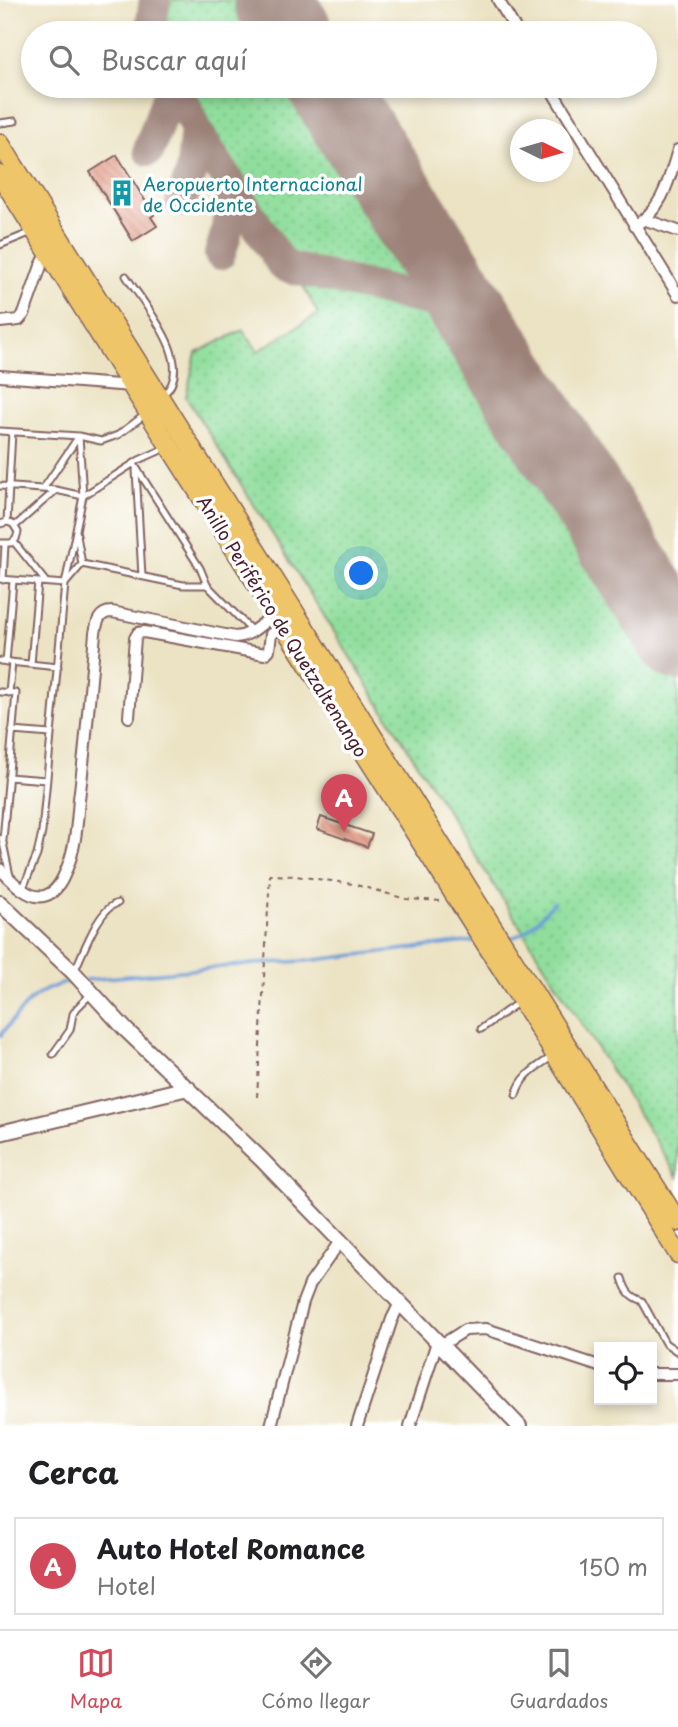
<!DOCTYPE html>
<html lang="es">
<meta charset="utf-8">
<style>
body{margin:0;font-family:"Playpen Sans",sans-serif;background:#f6f6f6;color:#202124}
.controls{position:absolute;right:21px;bottom:21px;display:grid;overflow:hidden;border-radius:0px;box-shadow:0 4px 10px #0003}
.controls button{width:63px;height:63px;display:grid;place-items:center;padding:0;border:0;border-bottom:2px solid #e0e0e0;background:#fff;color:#202124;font:35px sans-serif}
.compass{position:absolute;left:510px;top:119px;width:63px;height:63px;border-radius:50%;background:#fff;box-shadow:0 4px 10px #0003;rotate:95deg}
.you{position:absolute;left:362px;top:574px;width:24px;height:24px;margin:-18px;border:5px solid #fff;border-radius:50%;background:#1a73e8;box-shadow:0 0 0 10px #1a73e833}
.badge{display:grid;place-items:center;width:46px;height:46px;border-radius:50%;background:#d1495b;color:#fff;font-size:23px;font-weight:700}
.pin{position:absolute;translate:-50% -58px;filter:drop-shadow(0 2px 4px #0008)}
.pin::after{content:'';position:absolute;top:37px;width:24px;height:21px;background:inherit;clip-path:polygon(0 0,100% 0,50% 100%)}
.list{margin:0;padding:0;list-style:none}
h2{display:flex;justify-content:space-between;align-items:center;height:91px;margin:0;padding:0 28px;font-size:30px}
h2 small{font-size:23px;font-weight:400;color:#757577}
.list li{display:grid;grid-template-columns:46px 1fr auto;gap:21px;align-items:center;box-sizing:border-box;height:98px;margin:0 14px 14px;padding:0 14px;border:2px solid #e0e0e0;border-radius:0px}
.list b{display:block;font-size:26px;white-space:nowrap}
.list p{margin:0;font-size:23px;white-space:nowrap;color:#757577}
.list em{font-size:23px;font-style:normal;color:#757577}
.icon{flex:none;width:38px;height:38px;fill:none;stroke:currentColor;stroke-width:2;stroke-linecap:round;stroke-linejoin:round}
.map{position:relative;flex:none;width:678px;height:1426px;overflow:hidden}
.search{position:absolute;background:#fff;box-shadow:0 4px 10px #0003;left:21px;right:21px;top:21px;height:77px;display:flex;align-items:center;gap:18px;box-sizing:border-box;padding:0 24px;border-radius:38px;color:#757577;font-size:26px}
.sheet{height:203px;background:#fff}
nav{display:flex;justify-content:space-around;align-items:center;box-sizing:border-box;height:98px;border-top:2px solid #e0e0e0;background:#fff;font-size:19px;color:#757577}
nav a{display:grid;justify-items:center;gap:4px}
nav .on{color:#d1495b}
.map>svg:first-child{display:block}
.grass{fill:url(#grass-dots);stroke:#6d7e64;stroke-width:2}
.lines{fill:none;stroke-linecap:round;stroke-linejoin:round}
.stream{stroke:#6c9cd6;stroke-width:3.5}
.taxiway{stroke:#9b8178;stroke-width:32}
.runway{stroke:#9b8178;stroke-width:79}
.building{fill:url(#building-back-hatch)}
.service-casing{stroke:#836461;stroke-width:9}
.minor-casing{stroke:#836461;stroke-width:14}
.tertiary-casing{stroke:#836461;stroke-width:18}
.trunk-casing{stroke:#836461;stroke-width:21}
.path{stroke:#836461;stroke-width:2;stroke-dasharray:5 5;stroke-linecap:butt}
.service{stroke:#fff;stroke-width:5}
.minor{stroke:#fff;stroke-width:10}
.tertiary{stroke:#fff;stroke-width:14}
.trunk{stroke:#eec569;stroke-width:18}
.labels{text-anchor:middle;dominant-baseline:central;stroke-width:7;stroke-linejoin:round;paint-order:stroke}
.culture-label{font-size:18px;fill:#0d838f;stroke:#fff;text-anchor:start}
.street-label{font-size:18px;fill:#4a1f2b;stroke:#fff}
</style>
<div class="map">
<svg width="678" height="1426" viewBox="0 0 678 1426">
<defs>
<pattern id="grass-dots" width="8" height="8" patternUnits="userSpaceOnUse" patternTransform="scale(1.75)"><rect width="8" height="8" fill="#90de9d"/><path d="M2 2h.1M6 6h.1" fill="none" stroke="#7ebe87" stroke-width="1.8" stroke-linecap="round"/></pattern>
<pattern id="building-back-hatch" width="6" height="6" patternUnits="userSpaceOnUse" patternTransform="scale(1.75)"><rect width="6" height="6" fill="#e1937c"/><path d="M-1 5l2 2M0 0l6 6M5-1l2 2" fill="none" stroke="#b87766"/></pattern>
</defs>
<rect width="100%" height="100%" fill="#fff"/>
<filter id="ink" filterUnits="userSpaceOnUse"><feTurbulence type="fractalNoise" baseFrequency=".0143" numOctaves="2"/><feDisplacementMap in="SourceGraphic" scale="14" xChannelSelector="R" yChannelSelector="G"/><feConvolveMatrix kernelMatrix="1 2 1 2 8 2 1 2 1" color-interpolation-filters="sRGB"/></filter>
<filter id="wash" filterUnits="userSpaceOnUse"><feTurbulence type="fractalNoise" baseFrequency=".00686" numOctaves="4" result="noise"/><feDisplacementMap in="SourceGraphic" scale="28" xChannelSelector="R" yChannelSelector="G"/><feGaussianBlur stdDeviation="1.57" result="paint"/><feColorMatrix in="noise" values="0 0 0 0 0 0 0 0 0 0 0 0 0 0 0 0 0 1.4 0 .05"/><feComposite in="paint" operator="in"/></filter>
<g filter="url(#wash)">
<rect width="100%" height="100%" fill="#ece3c4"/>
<path class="grass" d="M169,0H253L275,33H163Z
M186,86H307L414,257L415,268L410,279C394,285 319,268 302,259C295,255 290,250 285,244Z
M303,286L434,313L450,320L468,341L678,676V1177L186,397L196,353L243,330L258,351L318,314Z"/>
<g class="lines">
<path class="stream" d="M508,938C527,937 541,915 554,902
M86,980L264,963L306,961L475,941
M0,1036C25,1005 34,988 75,981"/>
<path class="taxiway" d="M150,33L155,0
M174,86L182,97L196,130L283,266L430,301C467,313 477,331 500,359
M149,150L171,86
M181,201L191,174L196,130
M220,254L226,234L233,188
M406,296L425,293C441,278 434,259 425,242"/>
<path class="runway" d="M273,0L294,33
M327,86L678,641"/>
</g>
<g id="blocks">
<path class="building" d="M117,155L154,215L151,217L157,226L133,241L90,172Z
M321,817L372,834L367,847L317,829Z"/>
</g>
</g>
<g filter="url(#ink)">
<use href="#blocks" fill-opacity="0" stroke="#836461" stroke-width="2"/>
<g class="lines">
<g class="service-casing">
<path id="service" d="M101,33L104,31
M0,123L15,121
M0,245L32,232
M126,276C144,305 198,365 163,395
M0,431L79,436L101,441L118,435L146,414
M134,464L200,568L207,585L252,631
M136,470L142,576
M0,486L56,490L83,496L139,460L166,448
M43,489L79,436
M7,522L12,432
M0,524L7,522L13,524L18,532L16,539L11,543H0
M15,526L56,490
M14,542L46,582
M82,564L183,585H207
M0,579L65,584L82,564L76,530
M3,580L5,545
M0,661L58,667
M6,662L13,581
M31,664L38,582
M0,692L16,693L3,840
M9,693L12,662
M12,731L51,734
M8,777L47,780
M2,838L10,876
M23,888L37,855L42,832L65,584L83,496L79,436
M74,972C83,954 98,908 118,903
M481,1029L519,1002
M53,1054L70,1030L73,1014L77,1008L92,993
M516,1095C521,1075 537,1067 553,1056
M622,1278C626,1291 629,1296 642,1301L665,1343L678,1352"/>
</g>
<g class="minor-casing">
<path id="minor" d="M498,0L518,33
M549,86L678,295
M646,220L678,231
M634,226C663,210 669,179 678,150
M0,322L19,320L24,314L41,266L48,252
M0,376L132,386
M129,717L135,638L138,633L144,632L265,654L269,650L271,634L283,626
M0,869C10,879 28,900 44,896C57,893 63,879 67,868C76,847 77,822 79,799C86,744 90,689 95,633C97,622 99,612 112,612L235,637C252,636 262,623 275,614
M652,1374H678
M271,1426L303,1302L310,1284L341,1240
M357,1426L392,1319L400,1303
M410,1426L437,1342H446L465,1330L486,1329L599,1366"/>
</g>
<g class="tertiary-casing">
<path id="tertiary" d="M0,903L74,973L126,1030L261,1159L519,1426
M0,1133L188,1088"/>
</g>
<g class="trunk-casing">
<path id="trunk" d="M0,143L678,1222
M0,175L169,446L522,1001L678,1254"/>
</g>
<path class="path" d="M257,1097L270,875L296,876L353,884L406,899L442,901"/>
<use href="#service" class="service"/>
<use href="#minor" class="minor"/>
<use href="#tertiary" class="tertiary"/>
<use href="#trunk" class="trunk"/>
</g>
</g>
<defs>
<g id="building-bare" transform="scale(2.1)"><path d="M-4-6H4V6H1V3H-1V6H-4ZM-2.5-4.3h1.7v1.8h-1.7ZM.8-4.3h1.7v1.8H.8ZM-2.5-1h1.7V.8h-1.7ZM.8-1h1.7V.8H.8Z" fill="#0f9aa8" stroke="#fff" stroke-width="2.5" paint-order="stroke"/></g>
</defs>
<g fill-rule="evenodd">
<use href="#building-bare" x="122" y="193"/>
</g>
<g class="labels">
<g class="culture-label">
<text x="143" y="183">Aeropuerto Internacional<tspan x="143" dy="21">de Occidente</tspan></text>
</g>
<g class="street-label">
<text transform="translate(283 626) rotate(58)">Anillo Periférico de Quetzaltenango</text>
</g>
</g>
</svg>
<div class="controls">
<button><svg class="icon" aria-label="locate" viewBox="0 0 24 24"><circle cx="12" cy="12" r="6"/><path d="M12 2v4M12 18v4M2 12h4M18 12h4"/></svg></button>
</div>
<svg class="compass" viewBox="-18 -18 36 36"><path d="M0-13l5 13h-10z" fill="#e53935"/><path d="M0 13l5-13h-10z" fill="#757577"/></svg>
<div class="you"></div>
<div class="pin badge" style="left:344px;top:832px">A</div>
<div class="search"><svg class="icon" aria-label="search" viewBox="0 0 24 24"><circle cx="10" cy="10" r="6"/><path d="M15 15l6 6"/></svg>Buscar aquí</div>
</div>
<section class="sheet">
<h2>Cerca<small></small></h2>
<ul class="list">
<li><span class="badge">A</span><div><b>Auto Hotel Romance</b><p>Hotel</p></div><em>150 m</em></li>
</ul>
</section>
<nav>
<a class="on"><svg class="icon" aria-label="map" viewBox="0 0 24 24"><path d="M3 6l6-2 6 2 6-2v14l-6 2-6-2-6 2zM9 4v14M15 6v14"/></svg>Mapa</a>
<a><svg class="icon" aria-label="directions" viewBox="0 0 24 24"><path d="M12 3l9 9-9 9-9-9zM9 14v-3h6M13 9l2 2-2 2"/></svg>Cómo llegar</a>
<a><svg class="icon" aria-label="saved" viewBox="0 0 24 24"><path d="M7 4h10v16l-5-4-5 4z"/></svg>Guardados</a>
</nav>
